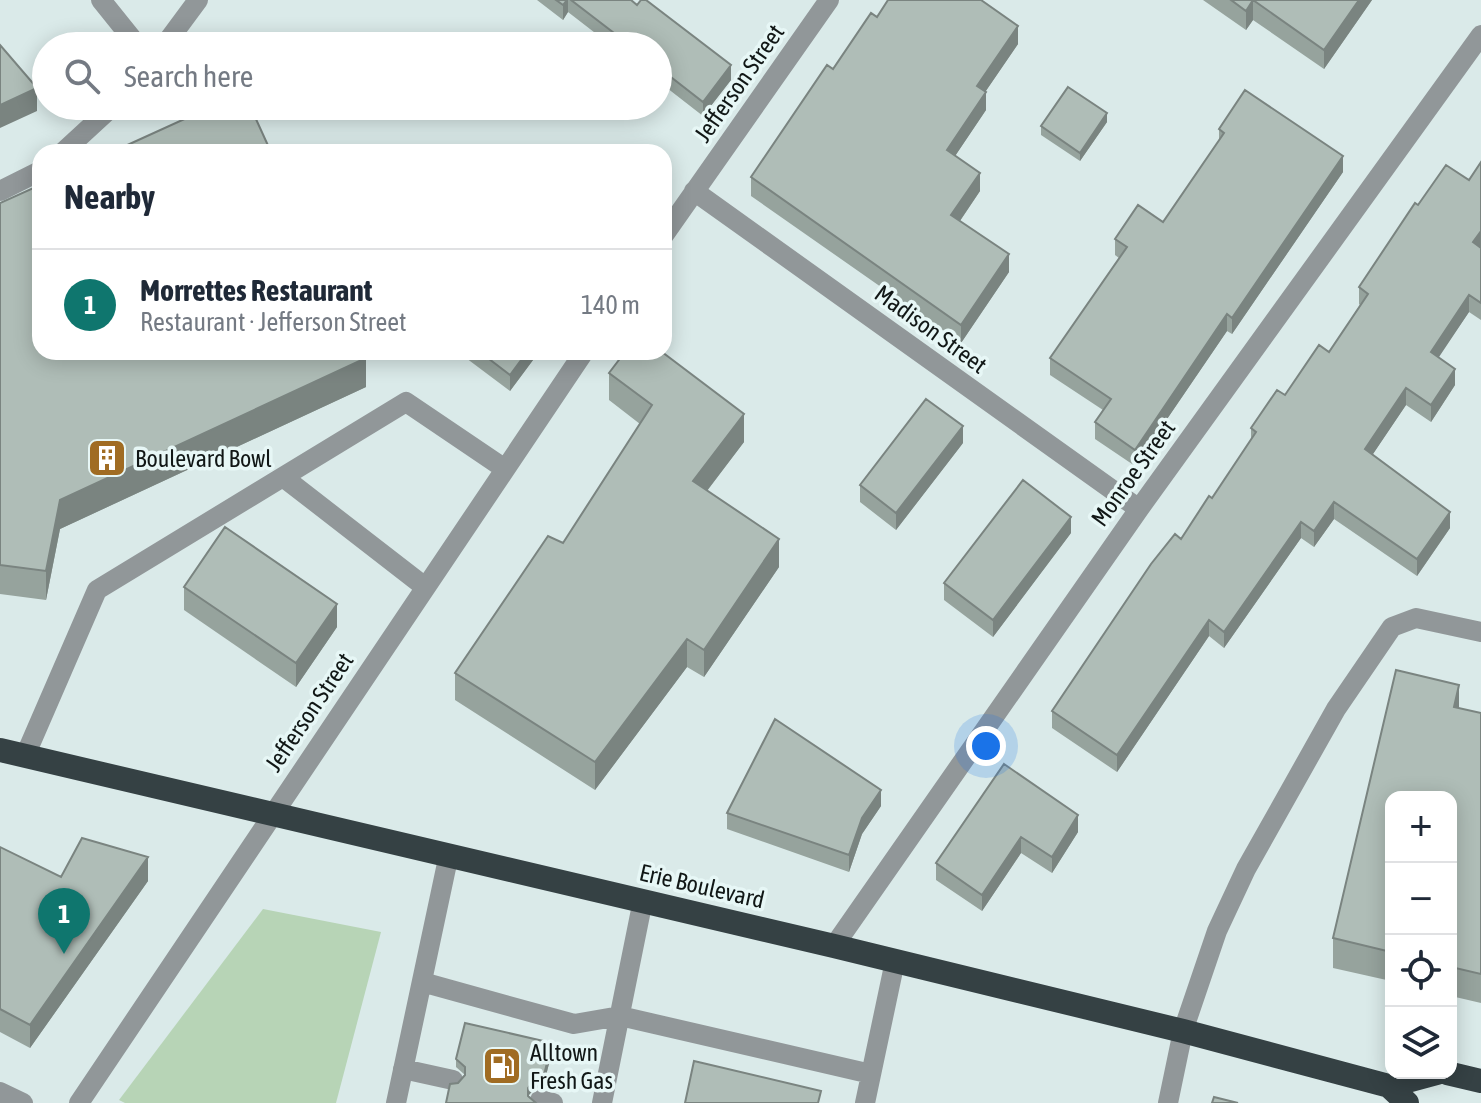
<!DOCTYPE html>
<meta charset="utf-8">
<style>
body{margin:0;font-family:"Asap Condensed",sans-serif;background:#f2f2f3;color:#1f2937}
.controls{position:absolute;right:24px;bottom:24px;display:grid;overflow:hidden;border-radius:16px;box-shadow:0 4px 20px #0003}
.controls button{width:72px;height:72px;display:grid;place-items:center;padding:0;border:0;border-bottom:2px solid #e0e1e3;background:#fff;color:#1f2937;font:40px sans-serif}
.you{position:absolute;left:986px;top:746px;width:28px;height:28px;margin:-20px;border:6px solid #fff;border-radius:50%;background:#1a73e8;box-shadow:0 0 0 12px #1a73e833}
.badge{display:grid;place-items:center;width:52px;height:52px;border-radius:50%;background:#0f766e;color:#fff;font-size:26px;font-weight:700}
.pin{position:absolute;translate:-50% -66px;filter:drop-shadow(0 2px 4px #0008)}
.pin::after{content:'';position:absolute;top:42px;width:28px;height:24px;background:inherit;clip-path:polygon(0 0,100% 0,50% 100%)}
.list{margin:0;padding:0;list-style:none}
h2{display:flex;justify-content:space-between;align-items:center;height:104px;margin:0;padding:0 32px;font-size:34px}
h2 small{font-size:26px;font-weight:400;color:#747a83}
.list li{display:grid;grid-template-columns:52px 1fr auto;gap:24px;align-items:center;box-sizing:border-box;height:112px;padding:0 32px;border-top:2px solid #e0e1e3}
.list b{display:block;font-size:30px;white-space:nowrap}
.list p{margin:0;font-size:26px;white-space:nowrap;color:#747a83}
.list em{font-size:26px;font-style:normal;color:#747a83}
.icon{flex:none;width:44px;height:44px;fill:none;stroke:currentColor;stroke-width:2;stroke-linecap:round;stroke-linejoin:round}
.map{position:relative;flex:none;width:1481px;height:1103px;overflow:hidden}
.search{position:absolute;background:#fff;box-shadow:0 4px 20px #0003;left:32px;top:32px;width:640px;height:88px;display:flex;align-items:center;gap:20px;box-sizing:border-box;padding:0 28px;border-radius:44px;color:#747a83;font-size:30px}
.panel{position:absolute;background:#fff;box-shadow:0 4px 20px #0003;left:32px;top:144px;width:640px;height:216px;border-radius:24px}
.map>svg:first-child{display:block}
.green{fill:#b7d4b6}
.lines{fill:none;stroke-linecap:round;stroke-linejoin:round}
.minor{stroke:#919799;stroke-width:20}
.highway{stroke:#354144;stroke-width:24}
.wall{fill:#96a39d}
.shaded-wall{fill:#7a8480}
.building{fill:#afbdb7;stroke:#7a8480;stroke-width:2}
.labels{text-anchor:middle;dominant-baseline:central;stroke-width:7;stroke-linejoin:round;paint-order:stroke}
.street-label{font-size:24px;fill:#111716;stroke:#e7f7f6}
.poi-label{font-size:24px;fill:#111716;stroke:#e7f7f6;text-anchor:start}
</style>
<div class="map">
<svg width="1481" height="1103" viewBox="0 0 1481 1103">
<rect width="100%" height="100%" fill="#daeae9"/>
<path class="green" d="M263,909L381,932L336,1103H125L119,1100Z"/>
<g class="lines">
<path class="minor" d="M101,0L138,46
M164,46L198,0
M63,152L113,106
M0,191L40,171
M694,191L1139,509
M664,235L829,0
M283,477L425,587
M25,756L97,590L406,402L505,469
M834,946L1139,509L1481,35
M422,982L574,1024L620,1016L871,1074
M403,1069L453,1080
M0,1092L23,1103
M540,1100L553,1103
M79,1103L584,352
M396,1103L449,854
M602,1103L643,900
M865,1103L895,961
M1168,1103L1183,1031L1217,931L1246,869L1336,709L1392,627L1416,618L1481,632"/>
<path class="highway" d="M0,750L834,946L1183,1031L1389,1086L1407,1103
M1447,1073L1481,1081
M1389,1086L1437,1073"/>
</g>
<path class="wall" d="M537,0H631L731,80L703,116L658,81V46H612L568,12L563,20Z
M1203,0H1372L1324,69L1253,20L1246,30Z
M877,17L1018,44L985,92L986,110L955,156L980,191L960,221L1009,272L961,343L751,196V177L833,69Z
M1107,122L1080,161L1041,135V126Z
M1219,129L1343,172L1232,334L1227,331L1135,466L1095,439V422L1103,410L1050,375V358L1119,258L1115,255V239L1163,222L1219,140Z
M1481,162V320L1469,312L1438,357L1455,385L1431,422L1406,405L1372,455L1450,528L1417,576L1334,519L1314,547L1301,538L1224,648L1209,636L1117,772L1052,728V711L1212,498L1251,439V428L1329,352L1360,305L1359,304V287L1418,205L1469,180Z
M0,203L366,387L60,529L46,600L0,594Z
M458,352H539L510,391Z
M609,373L744,442L707,491L779,567L704,677L687,667L595,790L455,700V673L563,543L640,424L609,400Z
M963,443L896,530L860,502V485Z
M1071,533L993,637L944,600V583Z
M184,587L337,627L296,687L184,610Z
M1396,670L1459,685V708L1481,713V1003L1451,996V797H1391V981L1333,968V938Z
M1004,764L1078,832L1052,873L1021,853L982,911L936,880V863Z
M881,806L862,834L849,872L727,829V813Z
M0,847L61,877L148,881L30,1048L0,1032Z
M552,1052L543,1087L535,1088L528,1096L458,1083L465,1075L456,1067V1059Z"/>
<path class="shaded-wall" d="M567,0H568V12L563,20V5Z
M1253,0V20L1246,30V11Z
M1359,0H1372L1324,69V50Z
M1018,26V44L977,104V86Z
M731,65V80L703,116V102Z
M37,88V111L0,128V105Z
M986,92V110L947,168V150Z
M1107,113V122L1080,161V153Z
M1343,156V172L1232,334V318Z
M980,173V191L951,234V215Z
M1481,231V248L1473,242Z
M1009,254V272L961,343V325Z
M1469,295V312L1431,369V352Z
M1227,314V331L1135,466V450Z
M527,352H539L510,391V375Z
M366,358V387L60,529L46,600V571L60,500Z
M1455,369V385L1431,422V405Z
M1406,388V405L1365,466V449Z
M744,414V442L693,509V481Z
M963,426V443L896,530V513Z
M1334,502V519L1314,547V531Z
M1450,512V528L1417,576V559Z
M1071,517V533L993,637V620Z
M1301,522V538L1224,648V632Z
M779,539V567L704,677V650Z
M337,604V627L296,687V663Z
M1209,620V636L1117,772V755Z
M687,639V667L595,790V762Z
M1459,685V714L1454,707Z
M881,790V806L862,834L849,872V855L862,818Z
M1078,815V832L1052,873V857Z
M1021,837V853L982,911V895Z
M148,857V881L30,1048V1025Z
M552,1043V1052L543,1087V1079Z
M535,1079V1088L528,1096V1088Z"/>
<path class="building" d="M556,0H567L563,5Z
M571,0H631L637,5L641,0H646L731,65L703,102L658,67V46H631Z
M888,0H981L1018,26L977,86L986,92L947,150L980,173L951,215L1009,254L961,325L751,177L827,65L833,69L871,13L877,17Z
M1231,0H1359L1324,50L1253,0L1246,11Z
M0,45L37,88L0,105Z
M1068,87L1107,113L1080,153L1041,126Z
M1245,90L1343,156L1232,318L1227,314L1135,450L1095,422L1111,399L1050,358L1127,247L1115,239L1138,205L1163,222L1224,133L1219,129Z
M213,106H250L271,152H112Z
M1481,162V231L1473,242L1481,248V303L1469,295L1431,352L1455,369L1431,405L1406,388L1365,449L1450,512L1417,559L1334,502L1314,531L1301,522L1224,632L1209,620L1117,755L1052,711L1151,564L1175,534L1181,539L1209,496L1212,498L1256,432L1251,428L1277,390L1285,395L1319,345L1329,352L1368,294L1359,287L1415,203L1418,205L1446,165L1469,180Z
M40,185V352H364L366,358L60,500L46,571L0,565V203Z
M480,352H527L510,375Z
M625,352H662L744,414L693,481L779,539L704,650L687,639L595,762L455,673L548,536L563,543L652,405L609,373Z
M926,399L963,426L896,513L860,485Z
M1023,480L1071,517L993,620L944,583Z
M225,527L337,604L296,663L184,587Z
M1396,670L1459,685L1454,707L1481,713V974L1451,967V797H1391V952L1333,938Z
M775,719L881,790L862,818L849,855L727,813Z
M1004,764L1078,815L1052,857L1021,837L982,895L936,863Z
M82,838L148,857L30,1025L0,1009V847L61,877Z
M465,1023L552,1043L543,1079H535L528,1088V1096L536,1103H446L450,1084L458,1083L465,1075V1067L456,1059Z
M694,1061L821,1091L818,1103H685Z
M1214,1097L1238,1103H1212Z"/>
<defs>
<g id="building-square" transform="scale(2)"><rect x="-9" y="-9" width="18" height="18" rx="4" fill="#a06c23" stroke="#e7f7f6"/><path d="M-4-6H4V6H1V3H-1V6H-4ZM-2.5-4.3h1.7v1.8h-1.7ZM.8-4.3h1.7v1.8H.8ZM-2.5-1h1.7V.8h-1.7ZM.8-1h1.7V.8H.8Z" fill="#fff"/></g>
<g id="fuel-square" transform="scale(2)"><rect x="-9" y="-9" width="18" height="18" rx="4" fill="#a06c23" stroke="#e7f7f6"/><path d="M-5.5-6h7V0h2V4h1.3V-2.5L3-4.5l.8-.8L6-3V5H2.5V1h-1V6h-7ZM-4.2-4.7v3.2H.2V-4.7Z" fill="#fff"/></g>
</defs>
<g fill-rule="evenodd">
<use href="#building-square" x="107" y="458"/>
<use href="#fuel-square" x="502" y="1066"/>
</g>
<g class="labels">
<g class="street-label">
<text transform="translate(739 83) rotate(-55)">Jefferson Street</text>
<text transform="translate(931 329) rotate(36)">Madison Street</text>
<text transform="translate(1133 473) rotate(-54)">Monroe Street</text>
<text transform="translate(309 712) rotate(-56)">Jefferson Street</text>
<text transform="translate(702 886) rotate(13)">Erie Boulevard</text>
</g>
<g class="poi-label">
<text x="135" y="458">Boulevard Bowl</text>
<text x="530" y="1052">Alltown<tspan x="530" dy="28">Fresh Gas</tspan></text>
</g>
</g>
</svg>
<div class="controls">
<button>+</button>
<button>−</button>
<button><svg class="icon" aria-label="locate" viewBox="0 0 24 24"><circle cx="12" cy="12" r="6"/><path d="M12 2v4M12 18v4M2 12h4M18 12h4"/></svg></button>
<button><svg class="icon" aria-label="layers" viewBox="0 0 24 24"><path d="M12 4l9 5-9 5-9-5zM3 14l9 5 9-5"/></svg></button>
</div>
<div class="you"></div>
<div class="pin badge" style="left:64px;top:954px">1</div>
<div class="search"><svg class="icon" aria-label="search" viewBox="0 0 24 24"><circle cx="10" cy="10" r="6"/><path d="M15 15l6 6"/></svg>Search here</div>
<section class="panel">
<h2>Nearby<small></small></h2>
<ul class="list">
<li><span class="badge">1</span><div><b>Morrettes Restaurant</b><p>Restaurant · Jefferson Street</p></div><em>140 m</em></li>
</ul>
</section>
</div>
